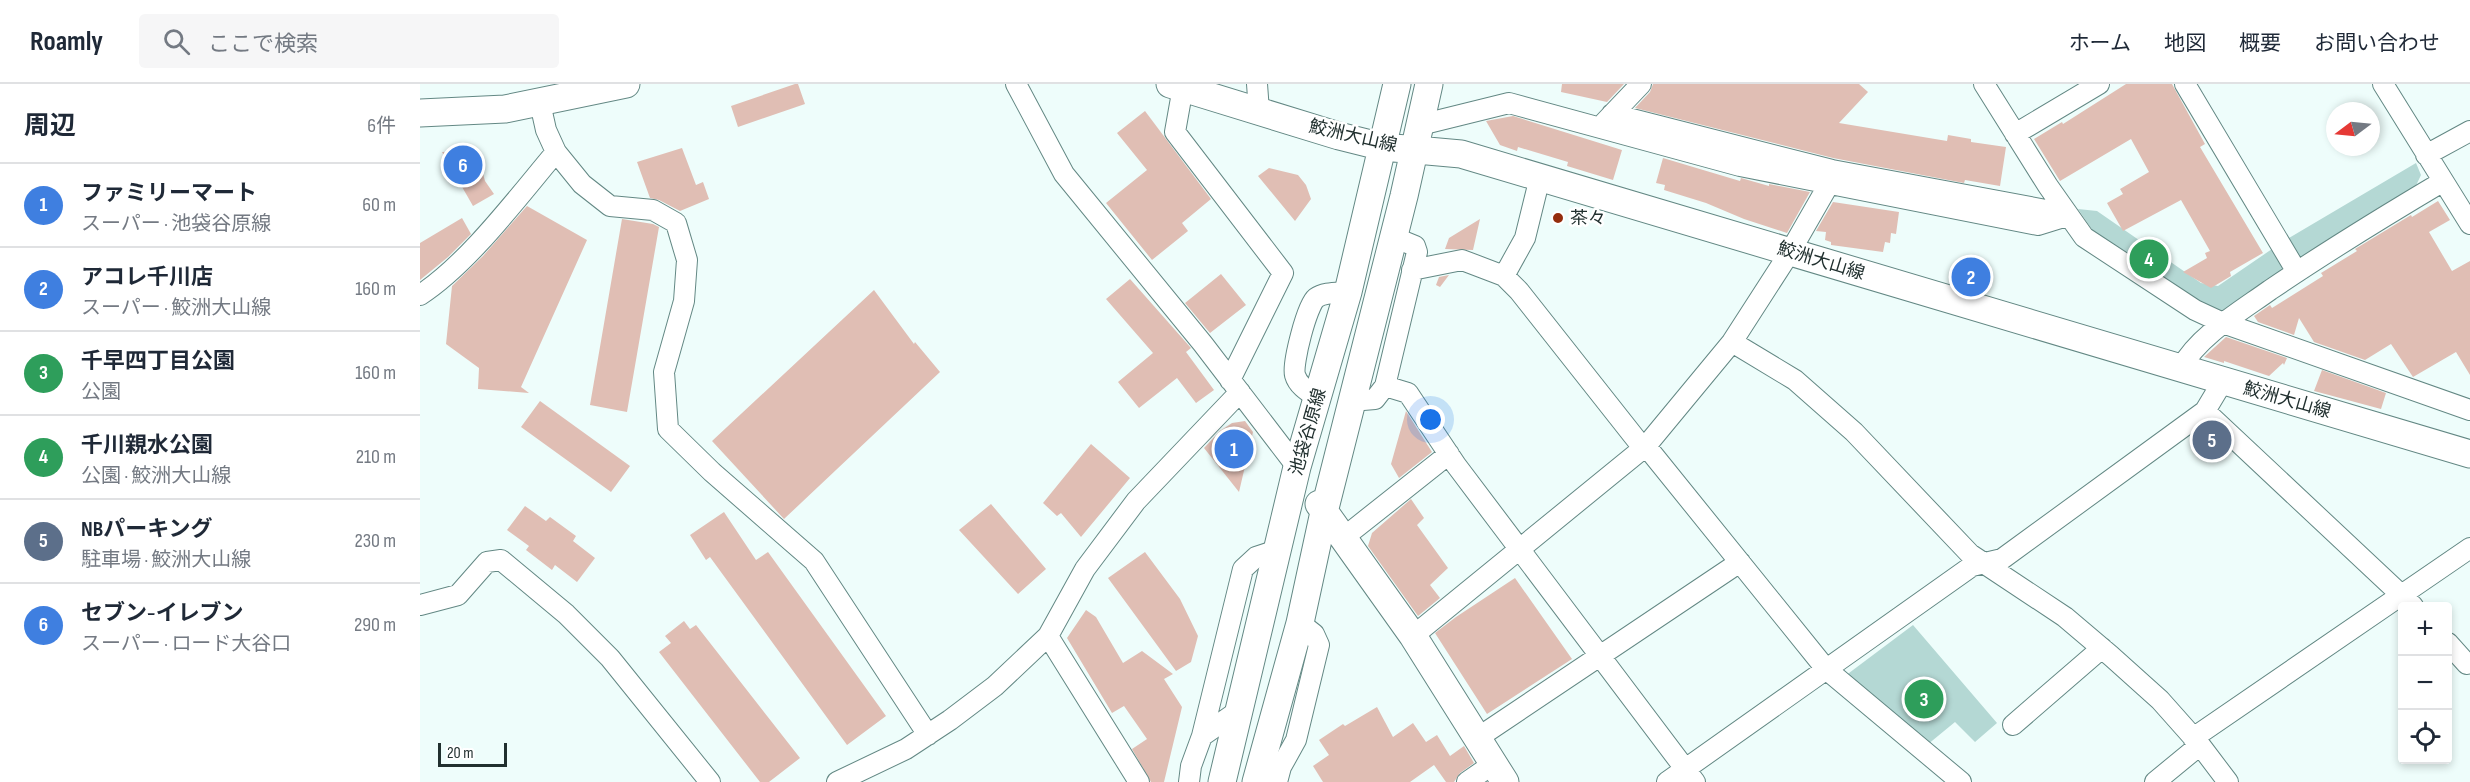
<!DOCTYPE html>
<html lang="ja">
<meta charset="utf-8">
<style>
body{margin:0;font-family:"Sofia Sans Condensed","Noto Sans JP",sans-serif;background:#f6f6f7;color:#1f2937}
.controls{position:absolute;right:18px;bottom:18px;display:grid;overflow:hidden;border-radius:6px;box-shadow:0 3px 9px #0003}
.controls button{width:54px;height:54px;display:grid;place-items:center;padding:0;border:0;border-bottom:2px solid #e0e1e3;background:#fff;color:#1f2937;font:30px sans-serif}
.compass{position:absolute;left:1906px;top:18px;width:54px;height:54px;border-radius:50%;background:#fff;box-shadow:0 3px 9px #0003;rotate:254deg}
.scale{position:absolute;left:18px;bottom:15px;width:69px;box-sizing:border-box;padding-left:6px;border:3px solid #21302f;border-top:0;font-size:16px;line-height:21px;white-space:nowrap;color:#21302f;-webkit-text-stroke:4px #fff;paint-order:stroke}
.you{position:absolute;left:1011px;top:336px;width:21px;height:21px;margin:-15px;border:4px solid #fff;border-radius:50%;background:#1a73e8;box-shadow:0 0 0 9px #1a73e833}
.badge{display:grid;place-items:center;width:39px;height:39px;border-radius:50%;background:#111827;color:#fff;font-size:20px;font-weight:700}
.pin{position:absolute;translate:-50% -50%;border:3px solid #fff;box-shadow:0 2px 6px #0006}
.list{margin:0;padding:0;list-style:none}
h2{display:flex;justify-content:space-between;align-items:center;height:78px;margin:0;padding:0 24px;font-size:26px}
h2 small{font-size:20px;font-weight:400;color:#747a83}
.list li{display:grid;grid-template-columns:39px 1fr auto;gap:18px;align-items:center;box-sizing:border-box;height:84px;padding:0 24px;border-top:2px solid #e0e1e3}
.list b{display:block;font-size:22px;white-space:nowrap}
.list p{margin:0;font-size:20px;white-space:nowrap;color:#747a83}
.list em{font-size:20px;font-style:normal;color:#747a83}
.icon{flex:none;width:33px;height:33px;fill:none;stroke:currentColor;stroke-width:2;stroke-linecap:round;stroke-linejoin:round}
.map{position:relative;flex:none;width:2050px;height:698px;overflow:hidden}
header{display:flex;align-items:center;gap:36px;box-sizing:border-box;height:84px;padding:0 30px;background:#fff;border-bottom:2px solid #e0e1e3}
header strong{font-size:28px}
nav{display:flex;gap:33px;margin-inline-start:auto;font-size:21px}
.search{width:420px;height:54px;background:#f6f6f7;display:flex;align-items:center;gap:15px;box-sizing:border-box;padding:0 21px;border-radius:6px;color:#747a83;font-size:22px}
main{display:flex}
aside{flex:1;background:#fff}
.map>svg:first-child{display:block}
.green{fill:#b4d8d4}
.building{fill:#e0beb4}
.lines{fill:none;stroke-linecap:round;stroke-linejoin:round}
.street-casing{stroke:#638884;stroke-width:22}
.secondary-casing{stroke:#638884;stroke-width:29}
.street{stroke:#fff;stroke-width:20}
.secondary{stroke:#fff;stroke-width:27}
.poi-dot{fill:#942d0d;stroke:#fff;stroke-width:2}
.labels{text-anchor:middle;dominant-baseline:central;stroke-width:5;stroke-linejoin:round;paint-order:stroke}
.street-label{font-size:18px;fill:#21302f;stroke:#fff}
.poi-label{font-size:18px;fill:#21302f;stroke:#fff;text-anchor:start}
</style>
<header>
<strong>Roamly</strong>
<div class="search"><svg class="icon" aria-label="search" viewBox="0 0 24 24"><circle cx="10" cy="10" r="6"/><path d="M15 15l6 6"/></svg>ここで検索</div>
<nav><a>ホーム</a><a>地図</a><a>概要</a><a>お問い合わせ</a></nav>
</header>
<main>
<aside>
<h2>周辺<small>6件</small></h2>
<ul class="list">
<li><span class="badge" style="background:#3f7fe0">1</span><div><b>ファミリーマート</b><p>スーパー · 池袋谷原線</p></div><em>60 m</em></li>
<li><span class="badge" style="background:#3f7fe0">2</span><div><b>アコレ千川店</b><p>スーパー · 鮫洲大山線</p></div><em>160 m</em></li>
<li><span class="badge" style="background:#2e9e5b">3</span><div><b>千早四丁目公園</b><p>公園</p></div><em>160 m</em></li>
<li><span class="badge" style="background:#2e9e5b">4</span><div><b>千川親水公園</b><p>公園 · 鮫洲大山線</p></div><em>210 m</em></li>
<li><span class="badge" style="background:#5c6f8a">5</span><div><b>NBパーキング</b><p>駐車場 · 鮫洲大山線</p></div><em>230 m</em></li>
<li><span class="badge" style="background:#3f7fe0">6</span><div><b>セブン-イレブン</b><p>スーパー · ロード大谷口</p></div><em>290 m</em></li>
</ul>
</aside>
<div class="map">
<svg width="2050" height="698" viewBox="0 0 2050 698">
<rect width="100%" height="100%" fill="#eefdfb"/>
<path class="green" d="M1996,79L2001,91L1992,110L1878,178L1864,157Z
M1658,125L1677,127L1781,199L1798,202L1852,165L1866,186L1802,228L1752,204L1673,147Z
M1493,541L1577,639L1555,658L1535,638L1507,661L1425,592Z"/>
<path class="building" d="M375,0H378L385,20L318,43L311,22Z
M1142,0H1204L1187,18L1141,8Z
M1233,0H1439L1448,8L1419,39L1527,57L1528,51L1551,55V58L1586,63L1580,102L1545,96L1544,99L1413,74L1215,24L1230,8Z
M1706,0H1752L1785,60L1780,63L1843,169L1810,188L1811,192L1791,204L1763,188L1787,174L1785,169L1790,167L1761,116L1703,147L1687,119L1703,110L1700,105L1729,88L1711,55L1640,97L1614,55L1642,38L1643,40Z
M725,27L791,115L762,139L768,147L732,176L686,119L727,86L697,49Z
M1093,32L1202,66L1193,96L1147,82L1148,78L1098,63L1097,67L1080,61L1066,37Z
M262,64L276,101L283,98L289,115L260,127L239,116L230,114L217,78Z
M57,67L65,97L74,110L53,122L22,68Z
M1243,74L1320,97L1321,94L1349,102V100L1390,108L1367,149L1324,135L1286,119L1244,106L1245,101L1236,99Z
M849,84L878,91L886,101L891,115L875,137L838,92Z
M2018,117L2030,136L2009,148L2032,187L2050,177V291L2036,268L1993,293L1971,260L1945,276L1894,258L1879,234L1874,251L1838,238L1834,232L1850,221L1852,224L1903,192L1901,189L1937,167L1935,165L1991,131L1992,133Z
M1413,118L1479,128L1476,150L1471,149L1470,159L1465,158L1463,168L1411,161V158L1405,156L1406,148L1396,147Z
M107,122L167,156L101,303L109,309L58,305L59,284L26,260L32,202L63,172Z
M42,134L51,150L28,173L0,196V159Z
M202,135L233,140L239,143L207,328L170,321Z
M1060,135L1053,166L1025,165L1029,154Z
M801,190L826,221L790,249L765,219Z
M1029,191L1020,203L1016,201L1019,193Z
M710,195L771,264L766,268L794,306L776,319L757,294L719,324L698,298L733,269L686,215Z
M454,206L494,260L495,258L520,288L364,435L292,357Z
M1806,253L1867,274L1864,281L1863,279L1849,292L1804,277V279L1784,273Z
M1902,286L1966,309L1961,325L1894,307Z
M120,317L210,382L191,408L101,343Z
M986,327L1012,368L979,394L971,380Z
M825,337L833,348L819,408L784,364L800,347L812,339Z
M671,360L710,394L661,453L641,429L637,432L623,419Z
M991,415L1004,434L997,441L1028,484L1010,501L1020,514L998,532L948,462L952,449Z
M571,420L626,485L598,510L539,446Z
M105,422L126,437L130,433L156,452L153,457L175,474L157,498L135,481L132,486L106,466L109,462L87,446Z
M304,428L336,476L348,468L466,632L427,661L290,473L286,476L270,451Z
M725,468L760,515L778,552L771,578L756,587L688,494Z
M1095,494L1152,575L1067,630L1015,549L1036,533Z
M666,526L676,533L703,579L722,567L753,590L744,595L762,623L744,698H731L712,665L727,655L704,622L692,629L647,554Z
M264,537L270,545L276,541L380,674L349,698H340L239,568L251,559L245,552Z
M957,623L973,653L993,639L1006,658L1017,651L1030,672L1044,662L1054,679L1040,689L1034,698H1026L1014,681L990,698H903L893,682L909,671L899,656L923,640L925,642Z"/>
<g class="lines">
<g class="street-casing">
<path id="street" d="M596,0L644,90L783,260L877,383
M837,0L839,27
M1564,0L1628,102L1664,153L1775,226L1803,239L2050,326
M1765,0L1877,188
M1963,0L2050,140
M763,3L755,48L863,189L810,296
M120,19L126,46L136,68L162,100L190,122L233,126L256,139L267,176L264,217L244,288L248,345L292,388L394,477L508,651
M1192,30L1412,86L1626,126
M1184,39L1221,0
M1000,41L1089,19L1320,82L1618,141L1647,132
M1595,50L1679,0
M2006,71L2050,47
M992,186L1042,176L1084,192L1099,207L1223,364
M1084,192L1105,154L1120,93
M0,211C48,180 98,113 136,68
M1312,258L1375,296L1434,348L1550,470L1645,533L1691,572L1740,616L1780,661L1808,698
M1761,284C1778,252 1821,227 1850,206C1906,168 1963,133 2022,98
M965,302L988,309L1036,381L1275,698
M898,314C889,308 878,302 875,291C872,280 887,221 896,214C904,208 918,209 928,208
M931,317L955,315L965,302L997,168L995,162L973,153
M1785,327L1993,522
M1226,362L1406,585L1541,698
M923,454L1029,370
M0,521L38,511L67,478L81,476L146,530L190,574L290,698
M628,552L719,698
M993,552L1226,362L1312,258L1370,168L1409,100
M2028,559L2047,580
M1593,641L1682,564
M782,652L823,485L836,473L857,466
M1773,654L2050,464
M1056,655L1320,478
M417,698L486,665L530,636L575,602L628,552L665,485L716,417L820,308
M769,698L771,682L782,652L818,627
M857,698L861,683L876,656L899,561L894,550L880,539
M1047,698L1073,680
M1247,698L1552,482L1582,475L1785,327L1803,297
M1735,698L1780,661"/>
</g>
<g class="secondary-casing">
<path id="secondary" d="M750,0L919,52L963,63L1041,70L2050,370
M0,29L85,25L206,0
M899,420L993,552L1085,698
M802,698L877,383L928,208L977,0
M836,698L880,539L904,428L984,112L1009,0"/>
</g>
<use href="#street" class="street"/>
<use href="#secondary" class="secondary"/>
</g>
<circle class="poi-dot" cx="1138" cy="134" r="6"/>
<g class="labels">
<g class="street-label">
<text transform="translate(933 52) rotate(13)">鮫洲大山線</text>
<text transform="translate(1401 177) rotate(17)">鮫洲大山線</text>
<text transform="translate(1867 316) rotate(16)">鮫洲大山線</text>
<text transform="translate(888 348) rotate(-74)">池袋谷原線</text>
</g>
<g class="poi-label">
<text x="1150" y="134">茶々</text>
</g>
</g>
</svg>
<div class="controls">
<button>+</button>
<button>−</button>
<button><svg class="icon" aria-label="locate" viewBox="0 0 24 24"><circle cx="12" cy="12" r="6"/><path d="M12 2v4M12 18v4M2 12h4M18 12h4"/></svg></button>
</div>
<svg class="compass" viewBox="-18 -18 36 36"><path d="M0-13l5 13h-10z" fill="#e53935"/><path d="M0 13l5-13h-10z" fill="#747a83"/></svg>
<div class="scale">20 m</div>
<div class="you"></div>
<div class="pin badge" style="left:814px;top:365px;background:#3f7fe0">1</div>
<div class="pin badge" style="left:1551px;top:193px;background:#3f7fe0">2</div>
<div class="pin badge" style="left:1504px;top:615px;background:#2e9e5b">3</div>
<div class="pin badge" style="left:1729px;top:175px;background:#2e9e5b">4</div>
<div class="pin badge" style="left:1792px;top:356px;background:#5c6f8a">5</div>
<div class="pin badge" style="left:43px;top:81px;background:#3f7fe0">6</div>
</div>
</main>
